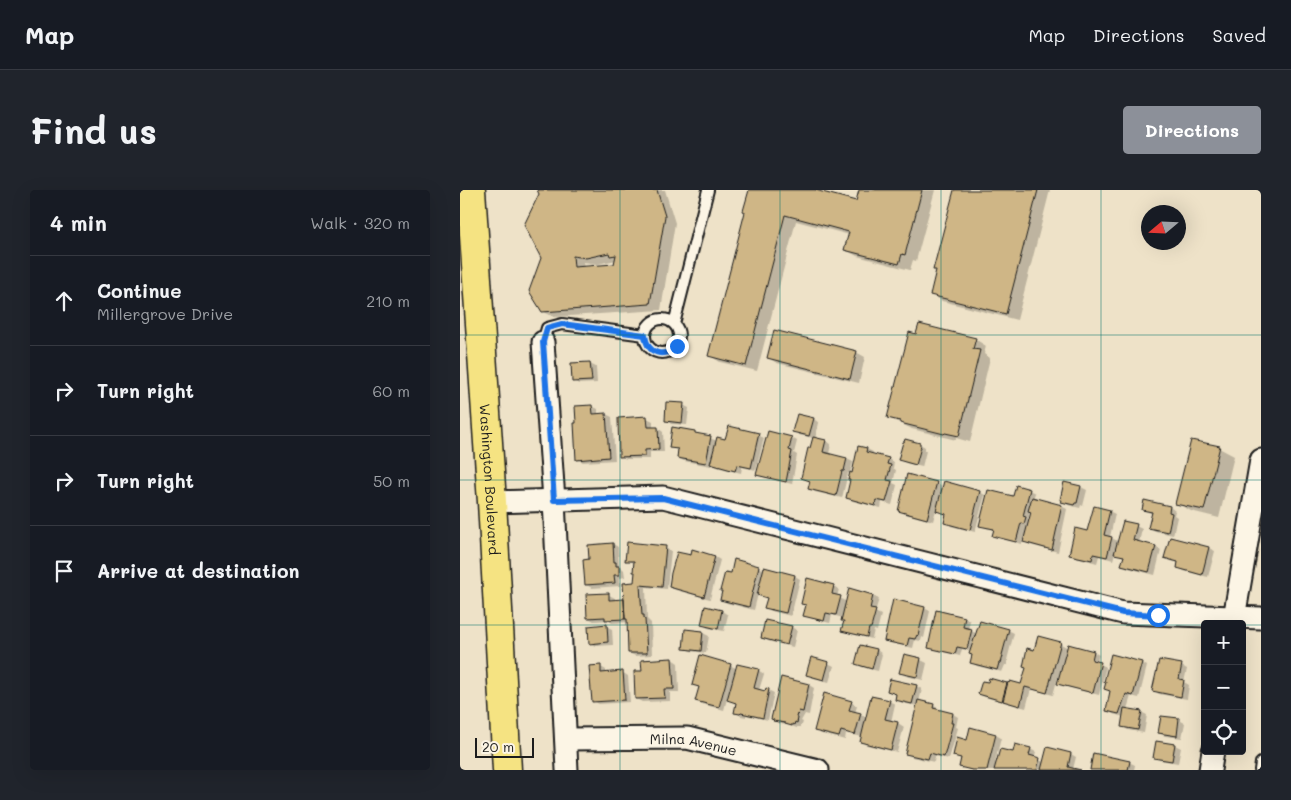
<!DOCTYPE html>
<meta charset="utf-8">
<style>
body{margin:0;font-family:Mali,sans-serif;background:#20242c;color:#f1f3f6}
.controls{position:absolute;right:15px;bottom:15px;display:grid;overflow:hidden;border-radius:5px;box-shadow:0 5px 20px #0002}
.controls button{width:45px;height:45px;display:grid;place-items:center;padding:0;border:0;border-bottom:1px solid #363941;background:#171b24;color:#f1f3f6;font:25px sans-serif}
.compass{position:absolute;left:681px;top:15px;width:45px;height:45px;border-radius:50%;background:#171b24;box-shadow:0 5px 20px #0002;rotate:251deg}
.scale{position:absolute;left:15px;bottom:12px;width:59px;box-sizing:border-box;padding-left:5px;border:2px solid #1c1c1c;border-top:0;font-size:14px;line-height:18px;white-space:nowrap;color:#1c1c1c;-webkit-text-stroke:4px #fcf5e5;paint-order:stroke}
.stop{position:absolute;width:15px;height:15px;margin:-11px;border:4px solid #1a73e8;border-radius:50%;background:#fff}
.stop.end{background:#1a73e8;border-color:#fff;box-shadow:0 1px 5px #0008}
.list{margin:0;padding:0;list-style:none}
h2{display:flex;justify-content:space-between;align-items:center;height:65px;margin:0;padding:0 20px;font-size:21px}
h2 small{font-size:16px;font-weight:400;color:#9ea1a6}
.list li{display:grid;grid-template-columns:32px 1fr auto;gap:15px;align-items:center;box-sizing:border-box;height:90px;padding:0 20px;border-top:1px solid #363941}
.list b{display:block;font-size:19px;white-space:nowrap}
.list p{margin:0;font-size:16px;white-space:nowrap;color:#9ea1a6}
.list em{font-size:16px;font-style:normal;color:#9ea1a6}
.icon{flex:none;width:28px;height:28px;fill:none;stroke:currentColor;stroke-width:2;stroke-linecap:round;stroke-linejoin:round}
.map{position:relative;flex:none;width:801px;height:580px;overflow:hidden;border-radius:5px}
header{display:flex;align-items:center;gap:30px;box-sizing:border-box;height:70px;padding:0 25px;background:#171b24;border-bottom:1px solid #363941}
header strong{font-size:24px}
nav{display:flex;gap:28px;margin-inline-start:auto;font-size:18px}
.intro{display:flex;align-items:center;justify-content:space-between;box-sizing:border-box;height:120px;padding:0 30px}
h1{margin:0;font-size:35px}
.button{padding:12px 22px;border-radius:5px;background:#8c9099;color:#fff;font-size:18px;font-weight:700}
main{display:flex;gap:30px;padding:0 30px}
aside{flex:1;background:#171b24;border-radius:5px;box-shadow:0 5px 20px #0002}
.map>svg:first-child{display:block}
.shadow{fill:#0003;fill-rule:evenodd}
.building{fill:#cfb686;stroke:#1c1c1c;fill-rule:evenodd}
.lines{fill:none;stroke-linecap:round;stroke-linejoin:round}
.service-casing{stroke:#1c1c1c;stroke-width:14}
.minor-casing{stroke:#1c1c1c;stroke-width:25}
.primary-casing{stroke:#1c1c1c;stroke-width:31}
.service{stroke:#fcf5e5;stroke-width:10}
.minor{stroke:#fcf5e5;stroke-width:21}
.primary{stroke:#f5e382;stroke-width:28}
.route{stroke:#1a73e8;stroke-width:6}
.grid{fill:none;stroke:#0f766e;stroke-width:1;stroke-opacity:0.55}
.labels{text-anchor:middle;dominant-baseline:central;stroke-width:4;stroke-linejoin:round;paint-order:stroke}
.street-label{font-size:14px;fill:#1c1c1c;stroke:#fcf5e5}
</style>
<header>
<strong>Map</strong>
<nav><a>Map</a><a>Directions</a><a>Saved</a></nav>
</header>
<div class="intro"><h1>Find us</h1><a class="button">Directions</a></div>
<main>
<aside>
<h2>4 min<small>Walk · 320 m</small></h2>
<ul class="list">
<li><svg class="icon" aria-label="ahead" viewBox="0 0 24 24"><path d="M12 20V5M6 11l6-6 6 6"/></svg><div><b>Continue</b><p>Millergrove Drive</p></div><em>210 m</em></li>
<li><svg class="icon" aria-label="right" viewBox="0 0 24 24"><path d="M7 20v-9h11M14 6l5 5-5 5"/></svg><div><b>Turn right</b></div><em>60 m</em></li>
<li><svg class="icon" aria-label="right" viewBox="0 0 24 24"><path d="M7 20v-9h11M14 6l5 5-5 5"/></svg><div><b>Turn right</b></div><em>50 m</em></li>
<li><svg class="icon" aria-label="arrive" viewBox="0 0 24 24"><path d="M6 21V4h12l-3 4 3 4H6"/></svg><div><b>Arrive at destination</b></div></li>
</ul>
</aside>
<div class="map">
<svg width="801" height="580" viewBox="0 0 801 580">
<rect width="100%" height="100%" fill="#eee2c8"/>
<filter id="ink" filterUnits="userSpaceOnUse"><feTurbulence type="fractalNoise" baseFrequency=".02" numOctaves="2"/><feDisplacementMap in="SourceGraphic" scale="10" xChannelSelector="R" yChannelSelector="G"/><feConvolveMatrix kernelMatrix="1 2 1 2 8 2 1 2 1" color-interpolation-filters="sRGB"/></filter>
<g filter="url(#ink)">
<path class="shadow" d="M78,0H205L215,33L201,120L94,127L82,121V68L80,4ZM156,70L155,76L124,78L123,72L138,74Z
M290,0H350L397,12L401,0H475L456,71L453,70L450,80L397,66L386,60L390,45L336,31L297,181L260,172L249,165L286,21Z
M495,0H590L557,130L482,111L471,104Z
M515,149L526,156L524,164L530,168L510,252L496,248V250L452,239L429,228Z
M396,162L405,167L399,193L317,173L308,168Z
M130,174L136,177L137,193L119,194L113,191L112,175Z
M223,215L229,218L227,235L211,234L206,230Z
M132,216L138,219V224H146L152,227L155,270L123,272L117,269Z
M187,228L193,231V239L198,238L203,242L204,262H190V269H166L160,266L159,229Z
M354,229L359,233L355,249L366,251L371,254L369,264L387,269L393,272L390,283L393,284L399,257L407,259L413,262L412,265L428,269L434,272L433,278L436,280L433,293L437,295L432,315L422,312L421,318L393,311L387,308L392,290L391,284L388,283L382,308L355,302L349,298L351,292L342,288L353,248L339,245L334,241Z
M213,239L235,243L240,246L250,248L257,251L298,245L304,248L296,280L282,277L281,283L257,277L252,274L251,276L224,271L218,268L219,261L210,257Z
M332,248L337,251L334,263L337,265L332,294L303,287L298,284Z
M460,254L465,257V260L466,261L462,277L446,273L440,270Z
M759,258L774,266L759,328L731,321L717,313Z
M476,293L484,298L485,293L520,302L525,305L515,342L491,336L485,332L487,325L476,320L473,331L445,324L439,320Z
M605,293L621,297L627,300L623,316L621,315L620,318L608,315L603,312Z
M569,300L575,303L573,309L601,316L607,319L598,362L570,355L562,350V354L539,348L533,345L535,340L526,338L521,335L554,308ZM570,321L572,323L570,330H568Z
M710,317L715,321L714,325L717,327L713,345L695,341L690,337L693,324L683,320Z
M649,321L655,324L650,347L659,352L676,336L682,339L679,353L695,357L701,360L695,385L668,378L663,375L664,367L655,363L653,370L639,366L637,373L616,367L610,364L628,342Z
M711,348L749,358L755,361L748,387L724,381L718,377L719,373L711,371L705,368Z
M153,354L158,357L159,375L164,380L165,387L160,388V396L132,398L126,395Z
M205,358L211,361L207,399L186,397L187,429L191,433L192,465L175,466L169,463V432L152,433L148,430L134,431L128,428L149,405L155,408V411L165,410L175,394L176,382L175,373L166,370Z
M233,361L255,367L260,370L250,409L216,400L210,397L231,367Z
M298,377L304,380L305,378L335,386L340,389L331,426L311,421L306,417L308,409L298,404L294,420L267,413L261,410L272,385Z
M374,396L379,399L377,407L387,412L390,400L413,406L419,409L415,422L421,425L417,441L414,440L412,449L388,443L383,440L385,432L382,430L383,428L372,425L370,433L350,428L345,425L347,416L342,413Z
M246,418L262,421L268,425L264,441L248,438L242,434Z
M464,418L470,421L464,448L462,447L461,451L455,450L453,458L431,453L426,450Z
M505,428L510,431L508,439L517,444L548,440L554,443L547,470H548L547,475H545L542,482L517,476L511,472L513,465L511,461L502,459L500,466L475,460L469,457Z
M146,436L152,439L153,455L136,456L130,453Z
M331,437L337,440L333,457L308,451L302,448Z
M227,441L243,443L249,446L246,463L230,461L225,458Z
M578,448L601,454L608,458L634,462L639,465L637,472L646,477L639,505L604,496L599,493L600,487H598L593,505L571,499L566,518L525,507L519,504L529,494L530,490L547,494L562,496Z
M401,456L417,460L422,464L418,481L402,477L397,474Z
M652,465L682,473L687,476L679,508L671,506L667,519L681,522L687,525L684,543L668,540L662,536L664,527L653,524L648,521L651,502L646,499Z
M444,466L461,470L467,473L463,490L446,486L441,483Z
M212,469L218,473L219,502H210V511L182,512L176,509L183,482L182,471Z
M368,473L374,476L369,492L354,488L348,484Z
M270,475L277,479L298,480L304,484L299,500L306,502L308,500L314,503L308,530L286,525V527L281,526L275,522L277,514L267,509L264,520L242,514L237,510L240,498L234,494Z
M722,476L727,479L724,492L729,495L727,509L699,504L694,500Z
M141,477L146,480V484L162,482L168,486L170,512L139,514L133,511Z
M349,495L354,498L349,525L345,524L341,531L343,532L342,535H340V537H337V538L328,535L320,534L315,531Z
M456,496L462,499L459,512L473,515L479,519L478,521L493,524L498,527L496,537L498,538L489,569L475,566L474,572L452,567L446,563L458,516L442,513L437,509L438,505L429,501Z
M429,511L435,514L431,532L438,533L444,537L437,562L407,555L401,552L402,547L386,543L385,550L362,544L356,541L391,512L397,516L395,523L400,524L407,528Z
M702,527L719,530L725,533L722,548L705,546L699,543Z
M536,545L541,548L535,572L537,573L554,564L570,559L576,562L574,568L584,572L611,564L616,567L613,579L618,580H509L501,576L502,569L494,566L508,551Z
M697,552L715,555L721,558L718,573L700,570L694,567Z
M634,564L669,572L675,575L674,580H632Z"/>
<path class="building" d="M77,0H197L205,26L190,114L82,122L69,101L81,68L64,35L79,4ZM149,63L150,66L156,65L154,74L114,77L113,66L126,68Z
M289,0H355L396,11L399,0H462L445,65L442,64L439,74L384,60L389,42L325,25L286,176L248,166L285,22L283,21Z
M494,0H578L546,124L470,105L476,80H473Z
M459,134L516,148L513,159L520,160L499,246L485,243L484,244L440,233V231L427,228L449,142L456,144Z
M314,140L397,161L390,189L307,168Z
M130,172L132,191L112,192L111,173Z
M206,212L224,213L222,233L205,231Z
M132,215L133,224L146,223L149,267L116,270L114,233H116L115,216Z
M337,224L354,228L349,246L332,242Z
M187,226L188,237H198L199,259L185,260V266L159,267L158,228Z
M269,236L299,243L291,278L277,275L275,281L250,274L257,247L265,249Z
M212,237L235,241V243L251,246L246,273L217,268L218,259L209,258Z
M308,241L332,247L329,260L332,261L326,292L296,285Z
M353,247L366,250L363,262L387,268L384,281H382L376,306L348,299L350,291L341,288L348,258H350Z
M445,249L460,253V256L461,257L456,275L438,270L443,252H444Z
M731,250L760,256L744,320L715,314Z
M398,256L407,258L406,262L429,268L427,274L431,275L427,290L432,291L426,312L416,310L415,316L386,308L390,290H388L390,282L392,283Z
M447,284L477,292L467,329L438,321Z
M484,291L520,301L510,340L484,333L486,324L476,321Z
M604,292L621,296L617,313H615L614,315L601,312L602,310H600Z
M556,295L570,299L563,326L566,327L564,334L561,333L556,352L532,346L534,339L519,336L528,300L553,306Z
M572,307L602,315L592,360L563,352L571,322L568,321Z
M684,310L710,316L709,322L712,323L708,342L688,338L692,322L682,320Z
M634,316L650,320L644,345L652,347L647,367L633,364L632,370L609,365L615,338L627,341Z
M663,331L677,334L673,350L696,356L689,382L661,375L664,366L654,364Z
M710,347L749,357L742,385L717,378L718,372L704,368Z
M167,352L206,356L202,397L180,395L182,425H184V429H185L187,463H168L167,429H165L163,393L174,392L175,382H173L174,371H165Z
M153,353L154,372H156V376H159V385H154L155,393L125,395L123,370L129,369L128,355Z
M232,359L255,366L244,407L209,397L211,383L217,362L231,365Z
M274,369L299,376L289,417L260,410L262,401H260L265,382L271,383Z
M304,377L335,385L326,423L304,418L307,408L297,405Z
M347,388L374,395L372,404L381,406L376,425L366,423L364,431L343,426L346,415L341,414Z
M389,398L413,405L410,419L416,420L411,438H409L407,447L381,441L384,431H381Z
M149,403V410L164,409L165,429L145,430V427L127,428L126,404Z
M433,409L465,417L458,446L457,445L455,449L449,448L447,456L424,451Z
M245,416L262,420L258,439L241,435Z
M476,420L505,427L503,437L512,439L507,459L497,457L495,464L468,458Z
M305,430L332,436L327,455L301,448Z
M520,431L549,439L542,465L543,466L541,473H539L537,480L510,473L512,465L509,464Z
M147,434L148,452L129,454L128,436Z
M225,439L243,441L241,461L223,459Z
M578,446L601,452L587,503L565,497L560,516L543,511L548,492L549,493L550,491L561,494L566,478L563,477L567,458L574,460Z
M608,454L634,461L632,470L641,472L633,503L597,494Z
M400,455L417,459L412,479L395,474Z
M444,464L461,468L457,487L439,483Z
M651,464L682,472L673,506L666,504L659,524L646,521L650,501L644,499L646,492H644Z
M240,465L271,474L259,517L235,511L239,497L232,495Z
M351,467L369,472L364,490L346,485Z
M212,468L214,499H204L205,508L175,509L174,481H182L181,470Z
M699,470L722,474L719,489L724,490L721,507L692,501Z
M277,474L299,479L294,498L305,501L306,498L309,499L303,528L281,523L280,524L274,523L276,513L267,510Z
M141,475V483L163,481L165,510L132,512L129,476Z
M321,487L349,494L343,522L339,521L338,525L337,524L336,527L338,528L337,533L335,532L334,535L332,534V536L325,534V533L313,531L314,530L311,529Z
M529,488L547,493L542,511L518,504L522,491L528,492Z
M430,489L457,495L452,514L435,510L436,504L427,501Z
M364,503L392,511L389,520L401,523L395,545L381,541L379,547L354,541Z
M411,506L430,510L425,529L438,532L431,560L400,552Z
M458,510L474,514L473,518L493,523L491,533H493L484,567L470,563L468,569L445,564Z
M664,518L682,521L678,540L661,537Z
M701,526L719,528L717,546L698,543Z
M510,537L536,544L527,580H512L499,577L501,568L493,566L497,547L507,550Z
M696,551L715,554L712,571L693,568Z
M555,554L571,558L569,565L580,568L577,580H534L540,559L553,562Z
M587,557L611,563L608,577L621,580H581Z
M633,563L670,571L668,580H630Z"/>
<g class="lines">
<g class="service-casing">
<path id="service" d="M185 146a17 17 0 1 1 34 0a17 17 0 1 1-34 0Z
M214,134L248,0
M83,152L87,138L102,134L185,145
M800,580L801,573"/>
</g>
<g class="minor-casing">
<g id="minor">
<path d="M83,152L94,310L107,580"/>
<path d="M32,312L203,307L663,423L801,428"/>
<path d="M773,434L801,270"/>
<path id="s1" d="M106,549L227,548L358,580"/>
<path d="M750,580L753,561"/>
</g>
</g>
<g class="primary-casing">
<g id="primary">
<path id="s2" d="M11,0L32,312L47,580"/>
</g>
</g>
<use href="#service" class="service"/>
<use href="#minor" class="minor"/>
<use href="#primary" class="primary"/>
</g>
</g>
<g class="lines" filter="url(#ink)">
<path class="route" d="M217,156C204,169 187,164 185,145L102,134L87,138L83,152L94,310L203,308L663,423L698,425"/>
</g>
<path class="grid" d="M160,0V580M320,0V580M481,0V580M641,0V580M0,145H801M0,290H801M0,435H745M782,435H801"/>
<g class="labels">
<g class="street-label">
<text stroke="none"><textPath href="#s2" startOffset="290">Washington Boulevard</textPath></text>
<text stroke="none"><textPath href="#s1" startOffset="128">Milna Avenue</textPath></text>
</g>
</g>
</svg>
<div class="controls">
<button>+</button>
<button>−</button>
<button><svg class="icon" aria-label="locate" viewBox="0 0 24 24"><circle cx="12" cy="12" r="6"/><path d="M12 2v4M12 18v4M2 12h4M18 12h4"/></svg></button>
</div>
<svg class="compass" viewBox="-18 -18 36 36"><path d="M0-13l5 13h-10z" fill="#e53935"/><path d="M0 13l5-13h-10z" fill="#9ea1a6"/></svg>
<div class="scale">20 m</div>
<div class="stop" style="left:698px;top:425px"></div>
<div class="stop end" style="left:217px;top:156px"></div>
</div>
</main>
